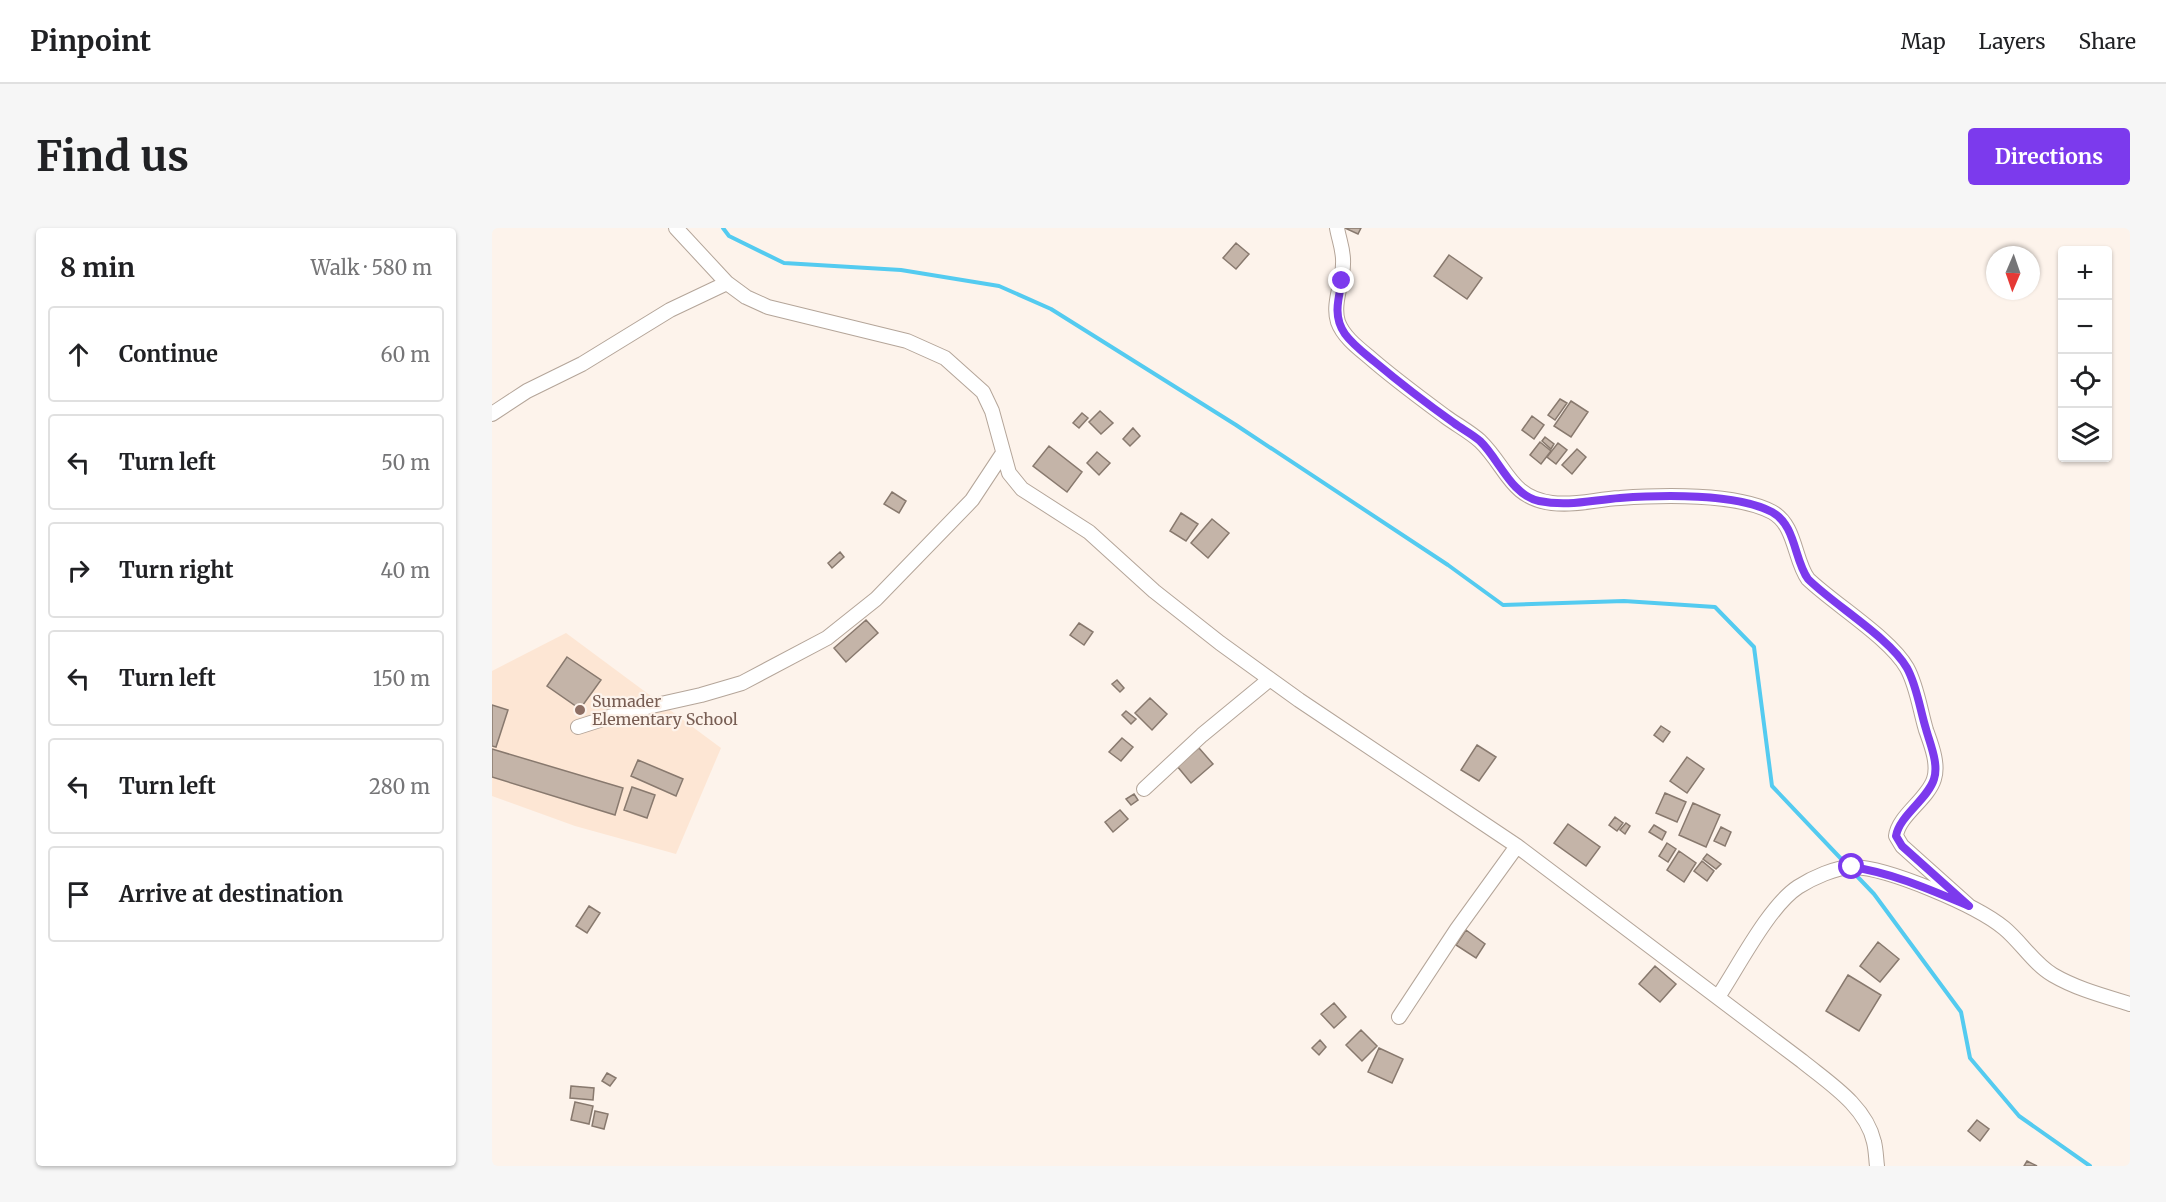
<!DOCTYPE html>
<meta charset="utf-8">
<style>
body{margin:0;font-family:Merriweather,serif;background:#f6f6f6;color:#202124}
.controls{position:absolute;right:18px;top:18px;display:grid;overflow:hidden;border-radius:6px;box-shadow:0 2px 4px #0004}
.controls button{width:54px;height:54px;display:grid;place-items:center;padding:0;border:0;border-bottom:2px solid #e0e0e0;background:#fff;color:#202124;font:30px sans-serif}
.compass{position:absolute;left:1494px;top:18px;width:54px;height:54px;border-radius:50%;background:#fff;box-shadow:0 2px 4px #0004;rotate:182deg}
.stop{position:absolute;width:18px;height:18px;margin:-14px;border:4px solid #7c3aed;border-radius:50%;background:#fff}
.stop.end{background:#7c3aed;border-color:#fff;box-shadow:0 2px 6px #0008}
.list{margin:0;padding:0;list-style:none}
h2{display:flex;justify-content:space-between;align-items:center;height:78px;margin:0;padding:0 24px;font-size:26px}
h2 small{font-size:20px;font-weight:400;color:#757577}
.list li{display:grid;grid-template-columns:39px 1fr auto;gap:18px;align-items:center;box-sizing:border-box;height:96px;margin:0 12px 12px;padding:0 12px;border:2px solid #e0e0e0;border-radius:6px}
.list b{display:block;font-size:22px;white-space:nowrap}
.list em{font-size:20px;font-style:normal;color:#757577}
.icon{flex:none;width:33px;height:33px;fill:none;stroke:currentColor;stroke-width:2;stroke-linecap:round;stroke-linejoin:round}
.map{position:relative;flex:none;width:1638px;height:938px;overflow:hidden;border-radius:6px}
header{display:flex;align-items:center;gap:36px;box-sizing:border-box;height:84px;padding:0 30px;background:#fff;border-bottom:2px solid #e0e0e0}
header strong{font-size:28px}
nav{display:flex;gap:33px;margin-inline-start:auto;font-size:21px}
.intro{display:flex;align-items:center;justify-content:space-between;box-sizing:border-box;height:144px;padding:0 36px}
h1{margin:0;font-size:42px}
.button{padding:15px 27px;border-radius:6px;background:#7c3aed;color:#fff;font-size:21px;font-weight:700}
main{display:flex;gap:36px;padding:0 36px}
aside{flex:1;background:#fff;border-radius:6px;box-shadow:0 2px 4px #0004}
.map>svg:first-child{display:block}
.built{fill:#fde6d4}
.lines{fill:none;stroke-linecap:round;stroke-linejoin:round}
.stream{stroke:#54cbf0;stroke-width:4}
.building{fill:#c4b4a8;stroke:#88796e;stroke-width:1.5}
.minor-casing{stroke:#b4a599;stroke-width:16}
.minor{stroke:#fff;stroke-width:14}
.route{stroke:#7c3aed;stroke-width:8}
.education-dot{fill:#8d6e63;stroke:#fdf3eb;stroke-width:2}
.labels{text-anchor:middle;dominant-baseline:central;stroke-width:4.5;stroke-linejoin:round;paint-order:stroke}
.education-label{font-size:16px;fill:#785e54;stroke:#fdf3eb;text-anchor:start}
</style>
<header>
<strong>Pinpoint</strong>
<nav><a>Map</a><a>Layers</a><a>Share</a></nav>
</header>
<div class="intro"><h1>Find us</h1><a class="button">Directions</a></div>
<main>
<aside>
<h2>8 min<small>Walk · 580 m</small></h2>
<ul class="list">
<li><svg class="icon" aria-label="ahead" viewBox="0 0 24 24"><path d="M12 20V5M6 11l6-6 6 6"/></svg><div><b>Continue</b></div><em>60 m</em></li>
<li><svg class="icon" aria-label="left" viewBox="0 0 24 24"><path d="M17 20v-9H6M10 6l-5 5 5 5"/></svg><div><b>Turn left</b></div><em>50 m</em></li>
<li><svg class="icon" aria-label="right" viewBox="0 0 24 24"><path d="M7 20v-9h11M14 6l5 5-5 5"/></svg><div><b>Turn right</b></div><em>40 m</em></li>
<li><svg class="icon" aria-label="left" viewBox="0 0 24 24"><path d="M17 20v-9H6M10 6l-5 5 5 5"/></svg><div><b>Turn left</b></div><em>150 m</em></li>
<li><svg class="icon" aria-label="left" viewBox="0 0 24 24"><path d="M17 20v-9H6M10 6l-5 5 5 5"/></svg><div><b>Turn left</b></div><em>280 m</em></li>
<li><svg class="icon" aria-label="arrive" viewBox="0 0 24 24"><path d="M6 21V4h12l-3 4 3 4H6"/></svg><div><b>Arrive at destination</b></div></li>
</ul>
</aside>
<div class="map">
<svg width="1638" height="938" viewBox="0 0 1638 938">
<rect width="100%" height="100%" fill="#fdf3eb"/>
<path class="built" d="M74,405L229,520L184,626L83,598L0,568V443Z"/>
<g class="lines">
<path class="stream" d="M231,0L237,8L292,35L409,42L507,58L559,81L744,197L956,337L1011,377L1132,373L1223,379L1262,419L1280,558L1354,636
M1361,644L1382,666L1469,784L1478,830L1527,888L1598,938"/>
</g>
<path class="building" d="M853,0H869L866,6Z
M744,15L757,26L744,41L731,30Z
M957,27L990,50L975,71L942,48Z
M1068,171L1075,175L1063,192L1056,187Z
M1079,173L1096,184L1079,209L1062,198Z
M608,183L621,195L609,206L597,194Z
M590,185L596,190L587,200L581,195Z
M1040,188L1052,197L1042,211L1030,202Z
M641,200L648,208L638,218L631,211Z
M1053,209L1062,216L1059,221L1050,213Z
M1048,214L1059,223L1049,236L1038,227Z
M1066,215L1075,222L1064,236L1055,229Z
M557,218L590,244L575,264L541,238Z
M1085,221L1094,229L1080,246L1070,237Z
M605,224L618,235L607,247L595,235Z
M400,264L414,273L407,285L392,276Z
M689,285L706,296L694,313L678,303Z
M720,291L737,305L716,330L699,315Z
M348,324L352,329L340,340L336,335Z
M374,392L386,405L354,434L342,420Z
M587,395L601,404L592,417L578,407Z
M75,429L109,452L88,481L55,458Z
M625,452L632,460L628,464L620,456Z
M658,470L675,486L660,502L643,485Z
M0,477L16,482L4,519L0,518Z
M634,483L644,491L639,496L630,487Z
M1169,498L1178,504L1171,514L1162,507Z
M630,510L641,519L629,533L617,524Z
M985,517L1004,529L987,553L969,542Z
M707,520L721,536L699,555L685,538Z
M0,521L131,560L123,587L0,549Z
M1195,529L1212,541L1195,565L1178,553Z
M146,532L191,551L184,568L139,548Z
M140,559L163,567L155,590L132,582Z
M1173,565L1194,574L1185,594L1164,585Z
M642,566L646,572L639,577L634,571Z
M1201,575L1228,587L1214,619L1187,607Z
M628,582L636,591L621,604L613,594Z
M1123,589L1131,595L1125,603L1117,597Z
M1134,595L1138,598L1133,606L1128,602Z
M1076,596L1108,619L1094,638L1062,615Z
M1162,597L1174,604L1170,612L1157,604Z
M1229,599L1239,604L1233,618L1222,613Z
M1175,615L1184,621L1176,634L1167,628Z
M1187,623L1204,635L1192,654L1175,642Z
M1215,626L1229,636L1224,641L1211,631Z
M1210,633L1222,643L1215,653L1202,643Z
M97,678L108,685L95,705L84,698Z
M974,702L993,716L984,730L964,717Z
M1386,714L1407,731L1388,754L1368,738Z
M1163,738L1184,756L1168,774L1147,756Z
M1356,747L1389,767L1367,803L1334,783Z
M842,775L854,789L842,800L829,786Z
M869,802L885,818L870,833L854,817Z
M828,812L834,819L827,827L820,820Z
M887,820L911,831L900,855L876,844Z
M115,845L124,850L118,858L110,853Z
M79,858L102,860L101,872L78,870Z
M83,874L101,878L97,896L79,892Z
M103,883L116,886L112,901L100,898Z
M1485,892L1497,901L1488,913L1476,903Z
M1535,933L1545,938H1532Z"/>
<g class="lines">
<g class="minor-casing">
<path id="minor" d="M184,0L235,55L254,69L276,79L415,113L453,130L491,164L500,183L517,245L530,261L597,304L662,363L728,415L807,472L1025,618L1310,833C1337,855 1374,878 1382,914C1384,922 1384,930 1385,938
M845,0C847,12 852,23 851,36C851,54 840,76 846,94C851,108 865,119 876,128C901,150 927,169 954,189C965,197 978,204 988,213C1015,239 1018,270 1060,275C1084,278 1105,271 1128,270C1170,267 1244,265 1280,284C1304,297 1302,332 1316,351C1342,376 1398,410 1415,440C1425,458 1428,482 1434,502C1439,516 1447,536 1442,551C1436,571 1406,588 1404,608L1410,618L1477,678
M0,186L35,163L90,136L178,82L235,55
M86,499L133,484L209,467L250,455L335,410L384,371L480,272L511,225
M652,561L710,507L778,451
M1226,769C1246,739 1277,678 1306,659C1320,650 1344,639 1361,639C1397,640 1484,677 1512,700C1529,714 1542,736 1561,747C1585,761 1612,768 1638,776
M907,789L965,701L1025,618"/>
</g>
<use href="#minor" class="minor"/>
</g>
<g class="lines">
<path class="route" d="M850,53C846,72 841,89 853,106C861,117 872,125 883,134C908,155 934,175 962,195C970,201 980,206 988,213C1007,231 1019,267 1047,273C1076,279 1100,272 1128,270C1169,267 1244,265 1280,284C1304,297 1302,332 1316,351C1342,377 1398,410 1415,440C1425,458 1428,482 1434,501C1438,516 1447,536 1442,551C1436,571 1407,588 1404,608L1410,618L1477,678C1439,662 1401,645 1360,639"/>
</g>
<circle class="education-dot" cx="88" cy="482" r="6"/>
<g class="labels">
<g class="education-label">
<text x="100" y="473">Sumader<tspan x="100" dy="18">Elementary School</tspan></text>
</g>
</g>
</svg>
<div class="controls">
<button>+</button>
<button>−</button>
<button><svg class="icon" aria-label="locate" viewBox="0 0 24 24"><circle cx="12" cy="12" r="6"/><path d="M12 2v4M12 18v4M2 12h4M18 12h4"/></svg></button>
<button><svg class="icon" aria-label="layers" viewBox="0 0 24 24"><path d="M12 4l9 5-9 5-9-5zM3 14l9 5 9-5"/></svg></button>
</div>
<svg class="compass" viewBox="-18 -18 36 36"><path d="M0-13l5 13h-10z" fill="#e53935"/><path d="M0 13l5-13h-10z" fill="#757577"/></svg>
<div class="stop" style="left:1360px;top:639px"></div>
<div class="stop end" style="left:850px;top:53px"></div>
</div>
</main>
